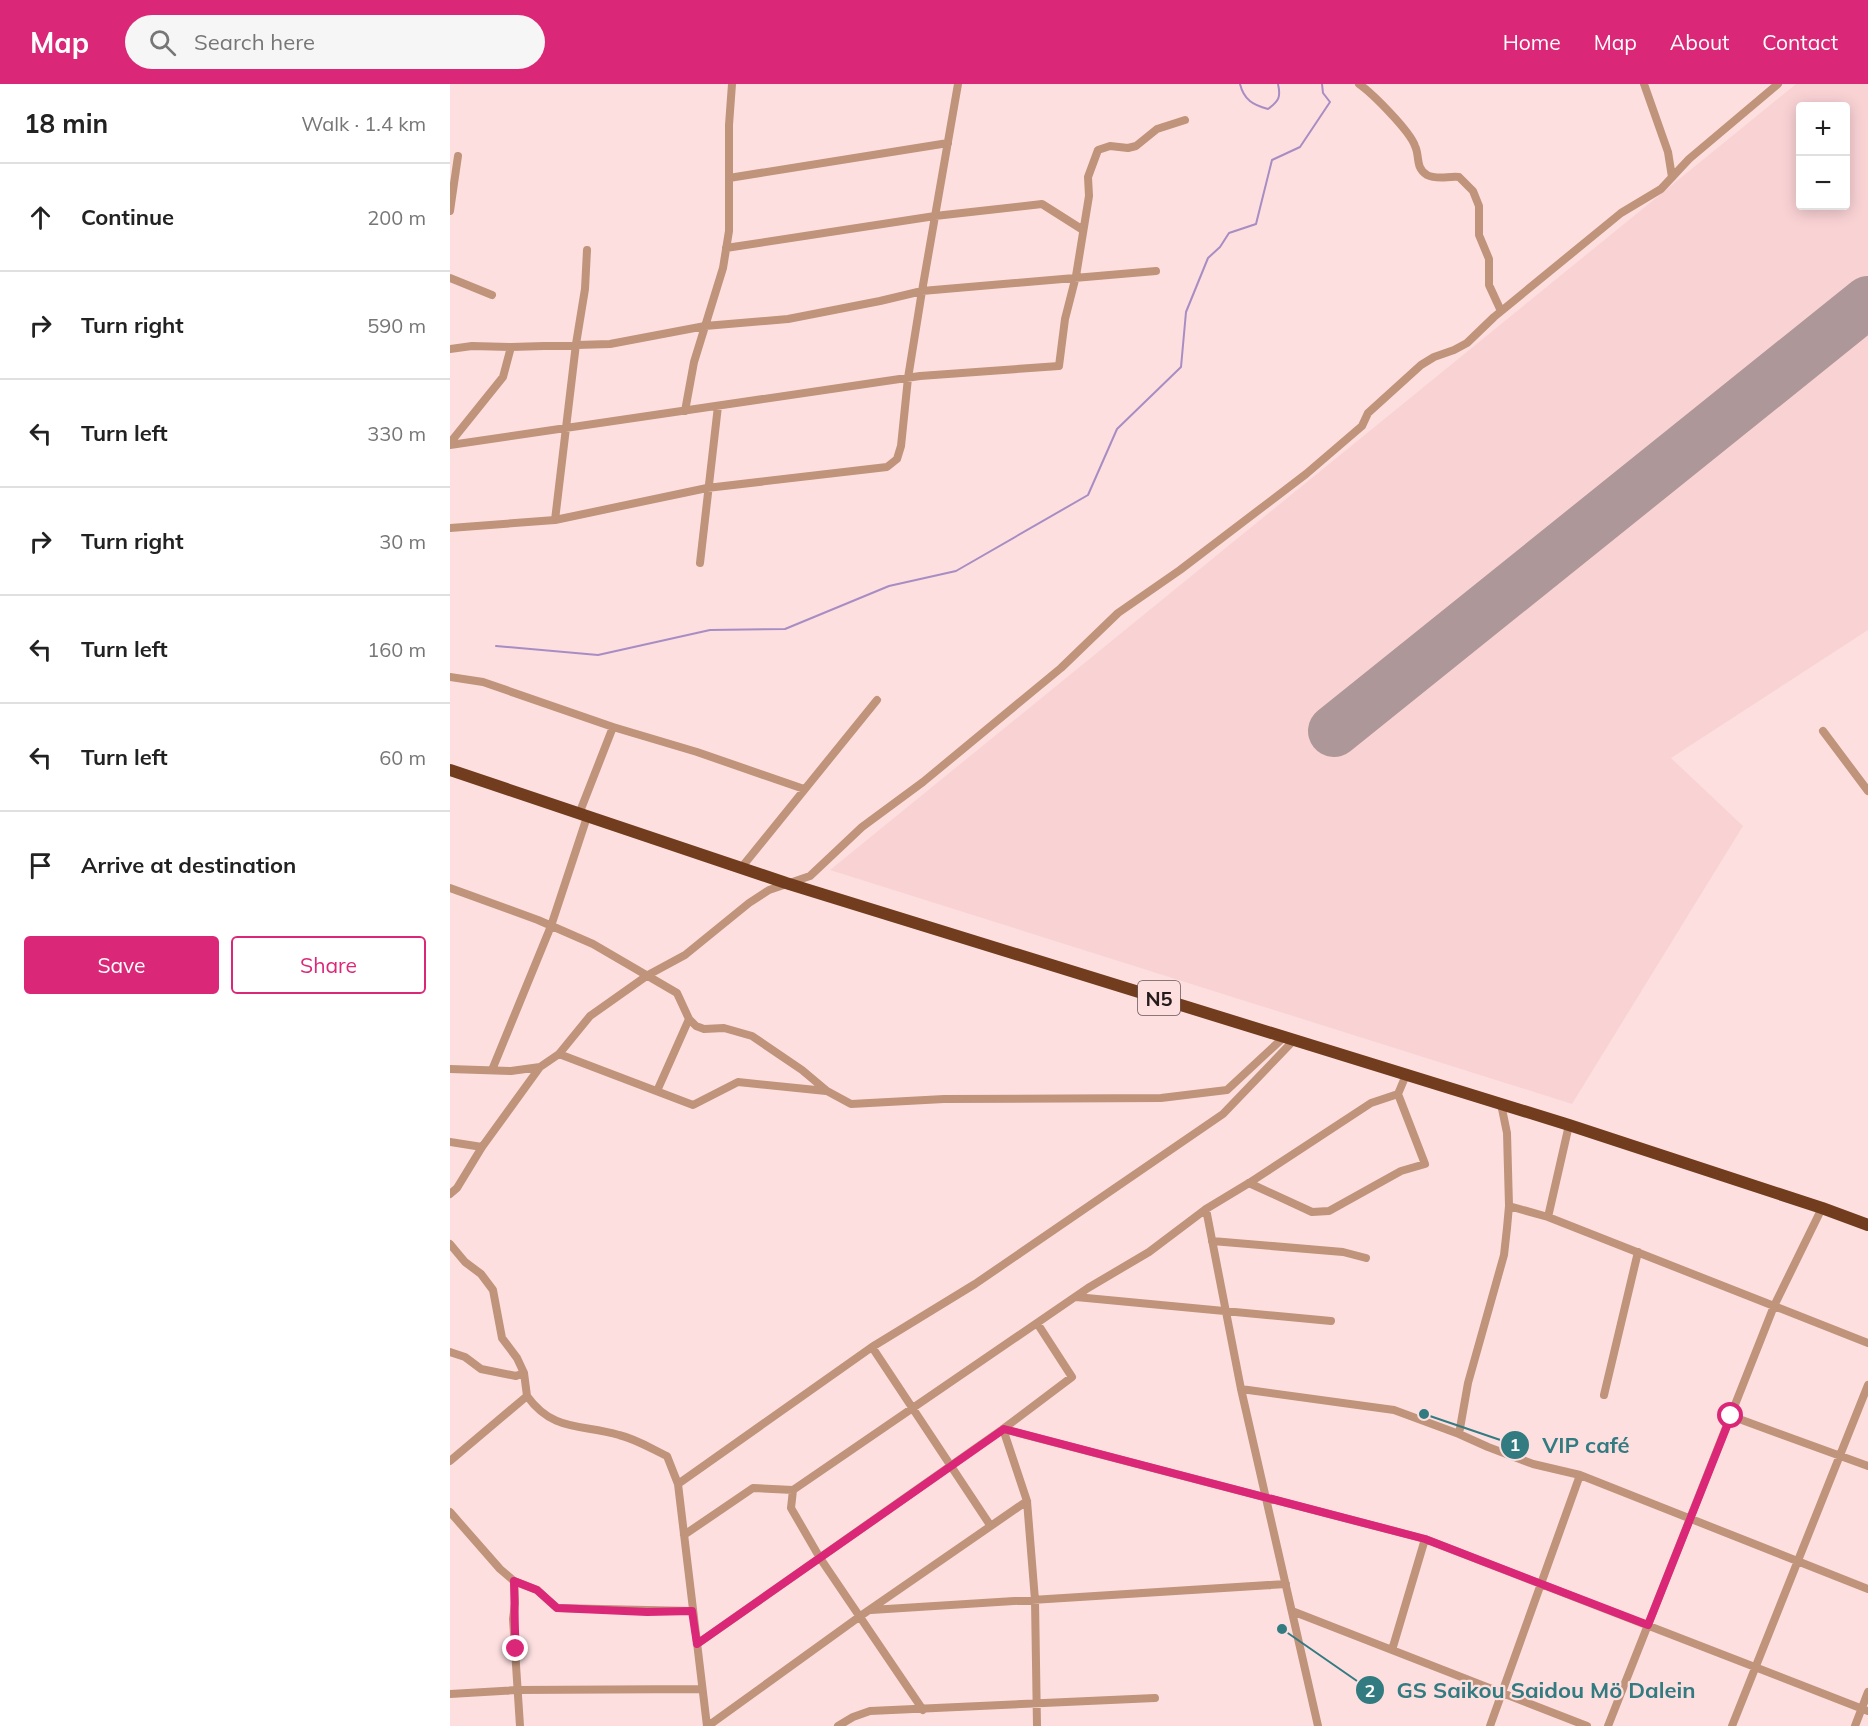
<!DOCTYPE html>
<meta charset="utf-8">
<style>
body{margin:0;font-family:Mulish,sans-serif;background:#f6f6f6;color:#222}
.controls{position:absolute;right:18px;top:18px;display:grid;overflow:hidden;border-radius:6px;box-shadow:0 3px 15px #0003}
.controls button{width:54px;height:54px;display:grid;place-items:center;padding:0;border:0;border-bottom:2px solid #e0e0e0;background:#fff;color:#222;font:30px sans-serif}
.stop{position:absolute;width:18px;height:18px;margin:-14px;border:4px solid #db2777;border-radius:50%;background:#fff}
.stop.end{background:#db2777;border-color:#fff;box-shadow:0 2px 6px #0008}
.list{margin:0;padding:0;list-style:none}
h2{display:flex;justify-content:space-between;align-items:center;height:78px;margin:0;padding:0 24px;font-size:26px}
h2 small{font-size:20px;font-weight:400;color:#767676}
.list li{display:grid;grid-template-columns:39px 1fr auto;gap:18px;align-items:center;box-sizing:border-box;height:108px;padding:0 24px;border-top:2px solid #e0e0e0}
.list b{display:block;font-size:22px;white-space:nowrap}
.list em{font-size:20px;font-style:normal;color:#767676}
.actions{display:flex;gap:12px;padding:18px 24px}
.actions a{flex:1;padding:14px 0;border:2px solid #db2777;border-radius:6px;text-align:center;font-size:21px;color:#db2777}
.actions .main{background:#db2777;color:#fff}
.icon{flex:none;width:33px;height:33px;fill:none;stroke:currentColor;stroke-width:2;stroke-linecap:round;stroke-linejoin:round}
.map{position:relative;flex:none;width:1418px;height:1642px;overflow:hidden}
header{display:flex;align-items:center;gap:36px;box-sizing:border-box;height:84px;padding:0 30px;background:#db2777;color:#fff}
header strong{font-size:28px}
nav{display:flex;gap:33px;margin-inline-start:auto;font-size:21px}
.search{width:420px;height:54px;background:#f6f6f6;display:flex;align-items:center;gap:15px;box-sizing:border-box;padding:0 21px;border-radius:33px;color:#767676;font-size:22px}
main{display:flex}
aside{flex:1;background:#fff}
.map>svg:first-child{display:block}
.built{fill:#f9d2d4;fill-rule:evenodd}
.lines{fill:none;stroke-linecap:round;stroke-linejoin:round}
.stream{stroke:#a78dc3;stroke-width:2}
.runway{stroke:#ae9798;stroke-width:52}
.minor{stroke:#c0937b;stroke-width:8}
.highway{stroke:#723d1e;stroke-width:12}
.route{stroke:#db2777;stroke-width:8}
.labels{text-anchor:middle;dominant-baseline:central;stroke-width:4.5;stroke-linejoin:round;paint-order:stroke}
.shield{fill:#fddfe0;stroke:#665656;stroke-width:1.5}
.shield-label{font-size:20px;font-weight:bold;fill:#251b1b}
.leader{fill:none;stroke:#327b81;stroke-width:2}
.callout-dot{fill:#327b81;stroke:#fddfe0;stroke-width:2}
.mark-label{font-size:18px;text-anchor:middle;font-weight:bold;fill:#fff}
.callout-label{font-size:22px;text-anchor:middle;font-weight:bold;fill:#327b81;stroke:#fddfe0;stroke-width:4.5;stroke-linejoin:round;paint-order:stroke}
</style>
<header>
<strong>Map</strong>
<div class="search"><svg class="icon" aria-label="search" viewBox="0 0 24 24"><circle cx="10" cy="10" r="6"/><path d="M15 15l6 6"/></svg>Search here</div>
<nav><a>Home</a><a>Map</a><a>About</a><a>Contact</a></nav>
</header>
<main>
<aside>
<h2>18 min<small>Walk · 1.4 km</small></h2>
<ul class="list">
<li><svg class="icon" aria-label="ahead" viewBox="0 0 24 24"><path d="M12 20V5M6 11l6-6 6 6"/></svg><div><b>Continue</b></div><em>200 m</em></li>
<li><svg class="icon" aria-label="right" viewBox="0 0 24 24"><path d="M7 20v-9h11M14 6l5 5-5 5"/></svg><div><b>Turn right</b></div><em>590 m</em></li>
<li><svg class="icon" aria-label="left" viewBox="0 0 24 24"><path d="M17 20v-9H6M10 6l-5 5 5 5"/></svg><div><b>Turn left</b></div><em>330 m</em></li>
<li><svg class="icon" aria-label="right" viewBox="0 0 24 24"><path d="M7 20v-9h11M14 6l5 5-5 5"/></svg><div><b>Turn right</b></div><em>30 m</em></li>
<li><svg class="icon" aria-label="left" viewBox="0 0 24 24"><path d="M17 20v-9H6M10 6l-5 5 5 5"/></svg><div><b>Turn left</b></div><em>160 m</em></li>
<li><svg class="icon" aria-label="left" viewBox="0 0 24 24"><path d="M17 20v-9H6M10 6l-5 5 5 5"/></svg><div><b>Turn left</b></div><em>60 m</em></li>
<li><svg class="icon" aria-label="arrive" viewBox="0 0 24 24"><path d="M6 21V4h12l-3 4 3 4H6"/></svg><div><b>Arrive at destination</b></div></li>
</ul>
<div class="actions"><a class="main">Save</a><a>Share</a></div>
</aside>
<div class="map">
<svg width="1418" height="1642" viewBox="0 0 1418 1642">
<rect width="100%" height="100%" fill="#fddfe0"/>
<path class="built" d="M1346,0H1418V546L1221,674L1293,742L1122,1020L380,786ZM1350,22H1396V122H1350Z"/>
<g class="lines">
<path class="stream" d="M790,0C794,16 803,21 818,25C829,17 831,13 828,0
M46,562L148,571L260,546L335,545L439,502L506,487L638,411L667,345L731,283L736,228L758,174L770,163L779,149L806,140L822,76L850,63L880,18L873,9L872,0"/>
<path class="runway" d="M884,647L1418,218"/>
<path class="minor" d="M909,0C922,9 960,47 965,62C970,72 965,84 977,91C987,96 998,92 1009,93L1023,107L1029,122V151L1039,175V201L1051,227
M1194,0L1218,68L1222,93
M279,94L498,59
M0,127L8,72
M276,164L485,132L592,120L633,146
M0,194L42,211
M0,265L22,262L61,263
M235,327L244,278L273,184L279,147V41L282,0
M0,359L53,293L61,263L160,260L255,242L338,235L430,217L472,207L706,187
M0,361L470,292L609,282L615,235L626,192L639,112L638,93L648,66L660,62L678,64L686,62L707,45L735,36
M105,436L126,260L135,205L137,166
M0,444L105,436L257,404L437,383L447,375L451,362L458,294L472,207L508,0
M250,479L268,322
M0,593L33,598L163,643L247,668L354,705
M1373,647L1418,707
M129,730L163,643
M291,784L427,616
M0,804L88,836L143,860L227,909L239,935L246,942L254,945L274,944L302,952L352,986L377,1007L401,1020L494,1015L711,1014L777,1006L834,953
M109,970L243,1021L288,998L376,1007
M0,985L61,987L90,983L109,970L140,932L198,891L235,871L299,819L319,806L360,792L412,743L473,698L611,584L668,529L730,486L856,390L912,342L918,329L971,281L984,273L1004,266L1017,259L1044,233L1171,129L1211,105L1239,75L1328,0
M42,986L101,842L137,733
M207,1007L239,935
M1119,1041L1098,1133L1418,1259
M0,1058L32,1063
M799,1099L862,1128L879,1127L951,1087L975,1080L948,1010
M0,1110L7,1104L32,1063L90,983
M1059,1122L1098,1133
M756,1125L791,1305L868,1642
M762,1157L893,1168L916,1174
M0,1160L15,1178L31,1190L43,1206L52,1254L67,1274L74,1289L77,1312L0,1377
M626,1213L881,1237
M422,1263L540,1441
M0,1268L15,1273L31,1285L66,1292L74,1289
M791,1305L944,1326L1009,1350L1038,1363L1083,1380L1130,1391L1418,1505
M1154,1311L1188,1168
M77,1312C103,1348 131,1340 169,1351C186,1355 202,1365 217,1372L228,1400L257,1642
M1281,1332L1418,1382
M553,1345L975,1455L1418,1627
M553,1345L577,1417L585,1516L587,1642
M1009,1350L1018,1299L1054,1171L1057,1144L1059,1122L1057,1049L1051,1020
M228,1400L422,1263L525,1200L773,1030L844,956
M343,1406L341,1424L370,1474L473,1626
M0,1428L50,1485L64,1497L87,1506L107,1524L242,1527
M234,1451L303,1404L343,1406L638,1204L699,1168L756,1125L799,1099L921,1019L948,1010L956,991
M64,1497L65,1519L63,1535L70,1642
M421,1526L836,1500
M842,1527L1137,1642
M247,1560L553,1345L622,1293L587,1239
M942,1566L975,1455
M0,1610L67,1606L252,1605
M258,1642L409,1533L577,1417
M388,1642L403,1633L420,1627L705,1614
M1040,1642L1130,1391
M1158,1642L1324,1222L1372,1124
M1282,1642L1418,1301
M1405,1642L1418,1608"/>
<path class="highway" d="M0,686L336,799L1119,1041L1372,1124L1418,1141"/>
</g>
<g class="lines">
<path class="route" d="M66,1565C64,1542 65,1520 64,1497L87,1506L107,1524L197,1528L242,1527L247,1560L554,1345L975,1455L1198,1541L1281,1332"/>
</g>
<g class="labels">
<rect class="shield" x="688" y="897" width="42" height="34" rx="4.5"/>
<g class="shield-label">
<text x="709" y="914">N5</text>
</g>
</g>
<path class="leader" d="M974 1330L1065 1361M832 1545L920 1606"/>
<g class="callout-dot">
<circle cx="974" cy="1330" r="6"/>
<circle cx="832" cy="1545" r="6"/>
<circle cx="1065" cy="1361" r="15"/>
<circle cx="920" cy="1606" r="15"/>
</g>
<g class="mark-label">
<text x="1065" y="1367">1</text>
<text x="920" y="1613">2</text>
</g>
<g class="callout-label">
<text x="1136" y="1369">VIP café</text>
<text x="1096" y="1614">GS Saikou Saidou Mö Dalein</text>
</g>
</svg>
<div class="controls">
<button>+</button>
<button>−</button>
</div>
<div class="stop" style="left:1281px;top:1332px"></div>
<div class="stop end" style="left:66px;top:1565px"></div>
</div>
</main>
